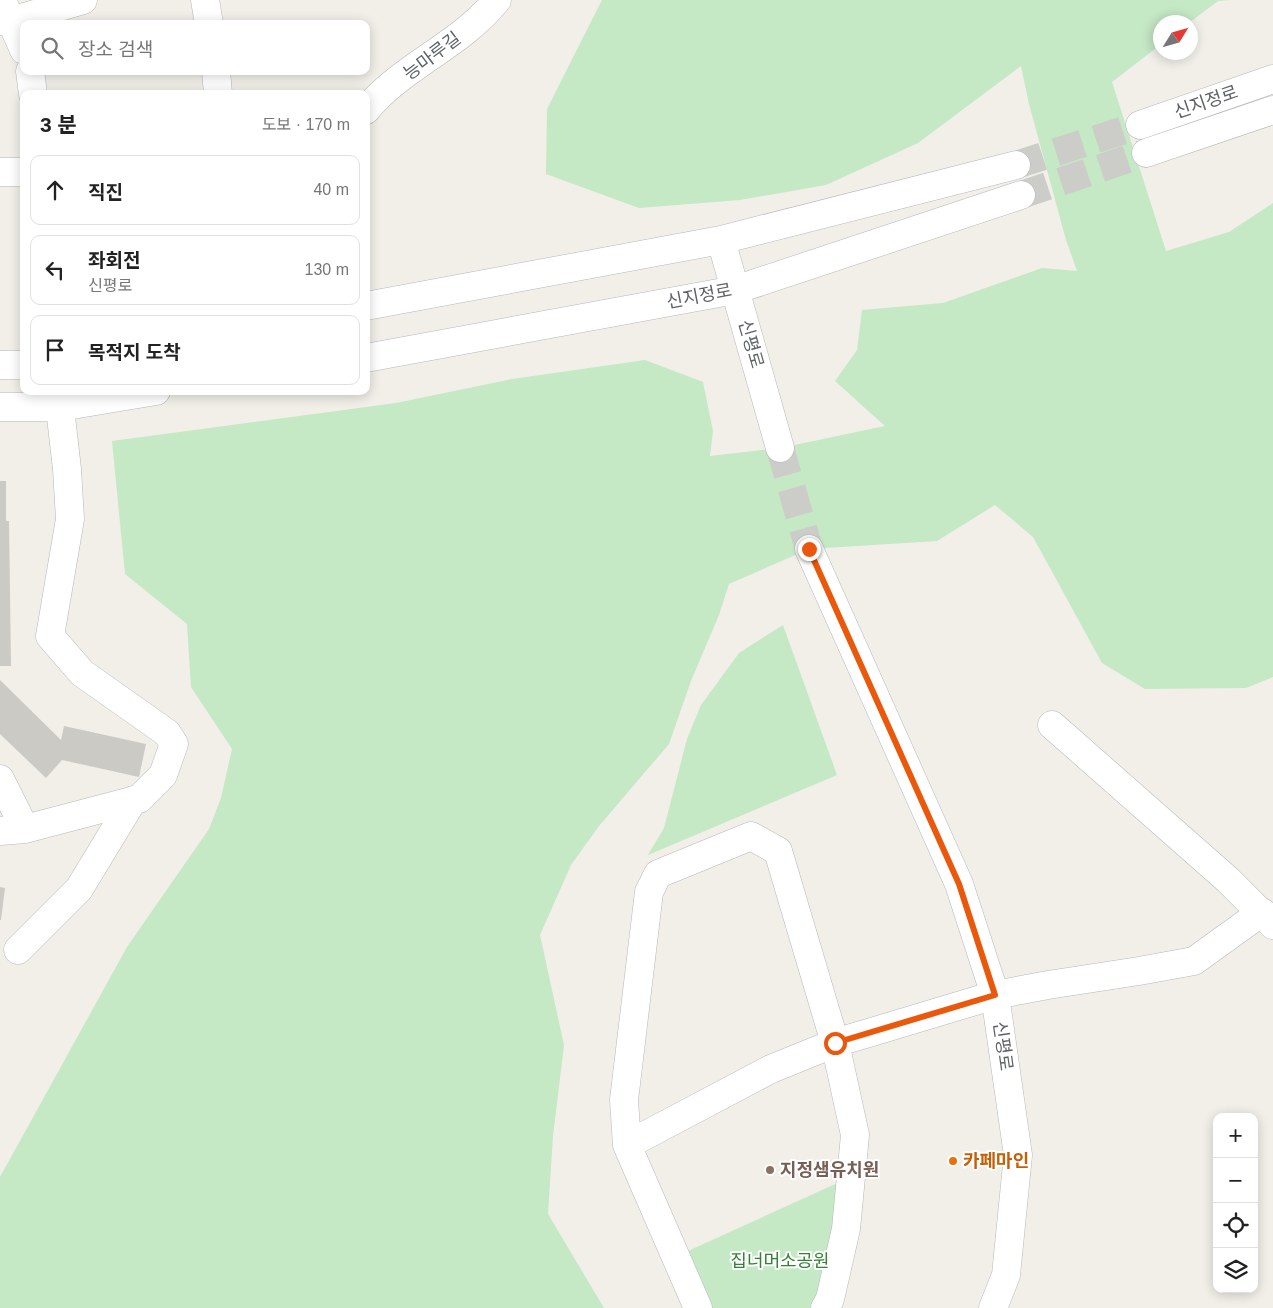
<!DOCTYPE html>
<html lang="ko">
<meta charset="utf-8">
<style>
body{margin:0;font-family:Arial,"Noto Sans KR",sans-serif;background:#f6f6f6;color:#222}
.controls{position:absolute;right:15px;bottom:15px;display:grid;overflow:hidden;border-radius:10px;box-shadow:0 2px 12px #0003}
.controls button{width:45px;height:45px;display:grid;place-items:center;padding:0;border:0;border-bottom:1px solid #e0e0e0;background:#fff;color:#222;font:25px sans-serif}
.compass{position:absolute;left:1153px;top:15px;width:45px;height:45px;border-radius:50%;background:#fff;box-shadow:0 2px 12px #0003;rotate:53deg}
.stop{position:absolute;width:15px;height:15px;margin:-11px;border:4px solid #ea580c;border-radius:50%;background:#fff}
.stop.end{background:#ea580c;border-color:#fff;box-shadow:0 1px 5px #0008}
.list{margin:0;padding:0;list-style:none}
h2{display:flex;justify-content:space-between;align-items:center;height:65px;margin:0;padding:0 20px;font-size:21px}
h2 small{font-size:16px;font-weight:400;color:#767676}
.list li{display:grid;grid-template-columns:32px 1fr auto;gap:15px;align-items:center;box-sizing:border-box;height:70px;margin:0 10px 10px;padding:0 10px;border:1px solid #e0e0e0;border-radius:10px}
.list b{display:block;font-size:19px;white-space:nowrap}
.list p{margin:0;font-size:16px;white-space:nowrap;color:#767676}
.list em{font-size:16px;font-style:normal;color:#767676}
.icon{flex:none;width:28px;height:28px;fill:none;stroke:currentColor;stroke-width:2;stroke-linecap:round;stroke-linejoin:round}
.map{position:relative;flex:none;width:1273px;height:1308px;overflow:hidden}
.search{position:absolute;background:#fff;box-shadow:0 2px 12px #0003;left:20px;top:20px;width:350px;height:55px;display:flex;align-items:center;gap:12px;box-sizing:border-box;padding:0 18px;border-radius:10px;color:#767676;font-size:19px}
.panel{position:absolute;background:#fff;box-shadow:0 2px 12px #0003;left:20px;top:90px;width:350px;height:305px;border-radius:10px}
.map>svg:first-child{display:block}
.green{fill:#c5e8c5}
.building{fill:#cccac5}
.lines{fill:none;stroke-linecap:round;stroke-linejoin:round}
.minor-tunnel{stroke:#ccccc8;stroke-width:28;stroke-dasharray:28 14;stroke-linecap:butt}
.minor-casing{stroke:#b5b8bc;stroke-width:29}
.minor{stroke:#fff;stroke-width:28}
.route{stroke:#ea580c;stroke-width:6}
.food-dot{fill:#e8710a;stroke:#fff;stroke-width:2}
.education-dot{fill:#8d6e63;stroke:#fff;stroke-width:2}
.labels{text-anchor:middle;dominant-baseline:central;stroke-width:4;stroke-linejoin:round;paint-order:stroke}
.street-label{font-size:18px;fill:#5f6368;stroke:#fff}
.food-label{font-size:18px;font-weight:bold;fill:#c56008;stroke:#fff;text-anchor:start}
.education-label{font-size:18px;font-weight:bold;fill:#785e54;stroke:#fff;text-anchor:start}
.park-label{font-size:18px;fill:#348238;stroke:#fff}
</style>
<div class="map">
<svg width="1273" height="1308" viewBox="0 0 1273 1308">
<rect width="100%" height="100%" fill="#f1efe8"/>
<path class="green" d="M602,0H1231L1218,1L1190,22H1160V45L1112,82L1166,251L1229,232L1273,203V677L1246,688L1145,689L1102,663L1033,537L995,505L937,541L809,549L729,584L719,615L691,681L669,744L599,826L571,865L540,935L564,1045L553,1136L548,1214L604,1308H0V1177L127,947L209,829L221,798L232,749L191,687L187,624L125,574L112,441L396,403L512,379L645,360L703,382L713,431L710,456L780,448L885,426L835,381L857,350L862,310L943,303L1042,268L1077,271L1066,240L1029,104L1021,66L918,143L826,185L740,200L639,208L546,174L547,109Z
M783,625L837,775L648,855L664,828L687,739L701,705L739,653Z
M842,1181L835,1237L814,1308H712L688,1251Z"/>
<path class="building" d="M0,481H6V521H9L11,666H0Z
M0,680L61,740L64,726L146,744L139,777L62,760L46,778L0,734Z
M0,887L5,888L1,920H0Z"/>
<g class="lines">
<path class="minor-tunnel" d="M1016,165L1140,125
M1021,195L1146,153
M780,448L809,549"/>
<g class="minor-casing">
<path id="minor" d="M2,0L24,50
M205,0L209,24
M0,21H11L83,0
M30,71L33,94
M216,71L218,94
M366,110C402,66 461,45 497,0
M1140,125L1273,79
M1146,153L1273,110
M0,172H24
M721,240L780,448
M366,306L721,240L1016,165
M366,358L735,290L1021,195
M0,365H24
M0,407H60L156,391
M809,549L959,884L995,995L1018,1155L1006,1275L993,1308
M1052,725L1228,880L1273,925
M0,779L25,829
M0,831L25,829L139,799L163,775L174,744L167,733L82,673L50,636L70,519L67,469L58,391
M18,950L79,889L133,800
M627,1145L771,1069L835,1043L995,995L1048,985L1139,971L1194,961L1262,912
M698,1308L627,1145L624,1100L649,892L658,874L751,836L778,851L835,1043L855,1135L846,1229L830,1299L825,1308"/>
</g>
<use href="#minor" class="minor"/>
</g>
<g class="lines">
<path class="route" d="M809,549L959,884L995,995L835,1043"/>
</g>
<circle class="food-dot" cx="953" cy="1161" r="5"/>
<circle class="education-dot" cx="770" cy="1170" r="5"/>
<g class="labels">
<g class="street-label">
<text transform="translate(432 56) rotate(-37)">능마루길</text>
<text transform="translate(1206 102) rotate(-19)">신지정로</text>
<text transform="translate(699 296) rotate(-11)">신지정로</text>
<text transform="translate(751 344) rotate(74)">신평로</text>
<text transform="translate(1003 1046) rotate(82)">신평로</text>
</g>
<g class="food-label">
<text x="963" y="1161">카페마인</text>
</g>
<g class="education-label">
<text x="780" y="1170">지정샘유치원</text>
</g>
<g class="park-label">
<text x="780" y="1261">집너머소공원</text>
</g>
</g>
</svg>
<div class="controls">
<button>+</button>
<button>−</button>
<button><svg class="icon" aria-label="locate" viewBox="0 0 24 24"><circle cx="12" cy="12" r="6"/><path d="M12 2v4M12 18v4M2 12h4M18 12h4"/></svg></button>
<button><svg class="icon" aria-label="layers" viewBox="0 0 24 24"><path d="M12 4l9 5-9 5-9-5zM3 14l9 5 9-5"/></svg></button>
</div>
<svg class="compass" viewBox="-18 -18 36 36"><path d="M0-13l5 13h-10z" fill="#e53935"/><path d="M0 13l5-13h-10z" fill="#767676"/></svg>
<div class="stop" style="left:835px;top:1043px"></div>
<div class="stop end" style="left:809px;top:549px"></div>
<div class="search"><svg class="icon" aria-label="search" viewBox="0 0 24 24"><circle cx="10" cy="10" r="6"/><path d="M15 15l6 6"/></svg>장소 검색</div>
<section class="panel">
<h2>3 분<small>도보 · 170 m</small></h2>
<ul class="list">
<li><svg class="icon" aria-label="ahead" viewBox="0 0 24 24"><path d="M12 20V5M6 11l6-6 6 6"/></svg><div><b>직진</b></div><em>40 m</em></li>
<li><svg class="icon" aria-label="left" viewBox="0 0 24 24"><path d="M17 20v-9H6M10 6l-5 5 5 5"/></svg><div><b>좌회전</b><p>신평로</p></div><em>130 m</em></li>
<li><svg class="icon" aria-label="arrive" viewBox="0 0 24 24"><path d="M6 21V4h12l-3 4 3 4H6"/></svg><div><b>목적지 도착</b></div></li>
</ul>
</section>
</div>
